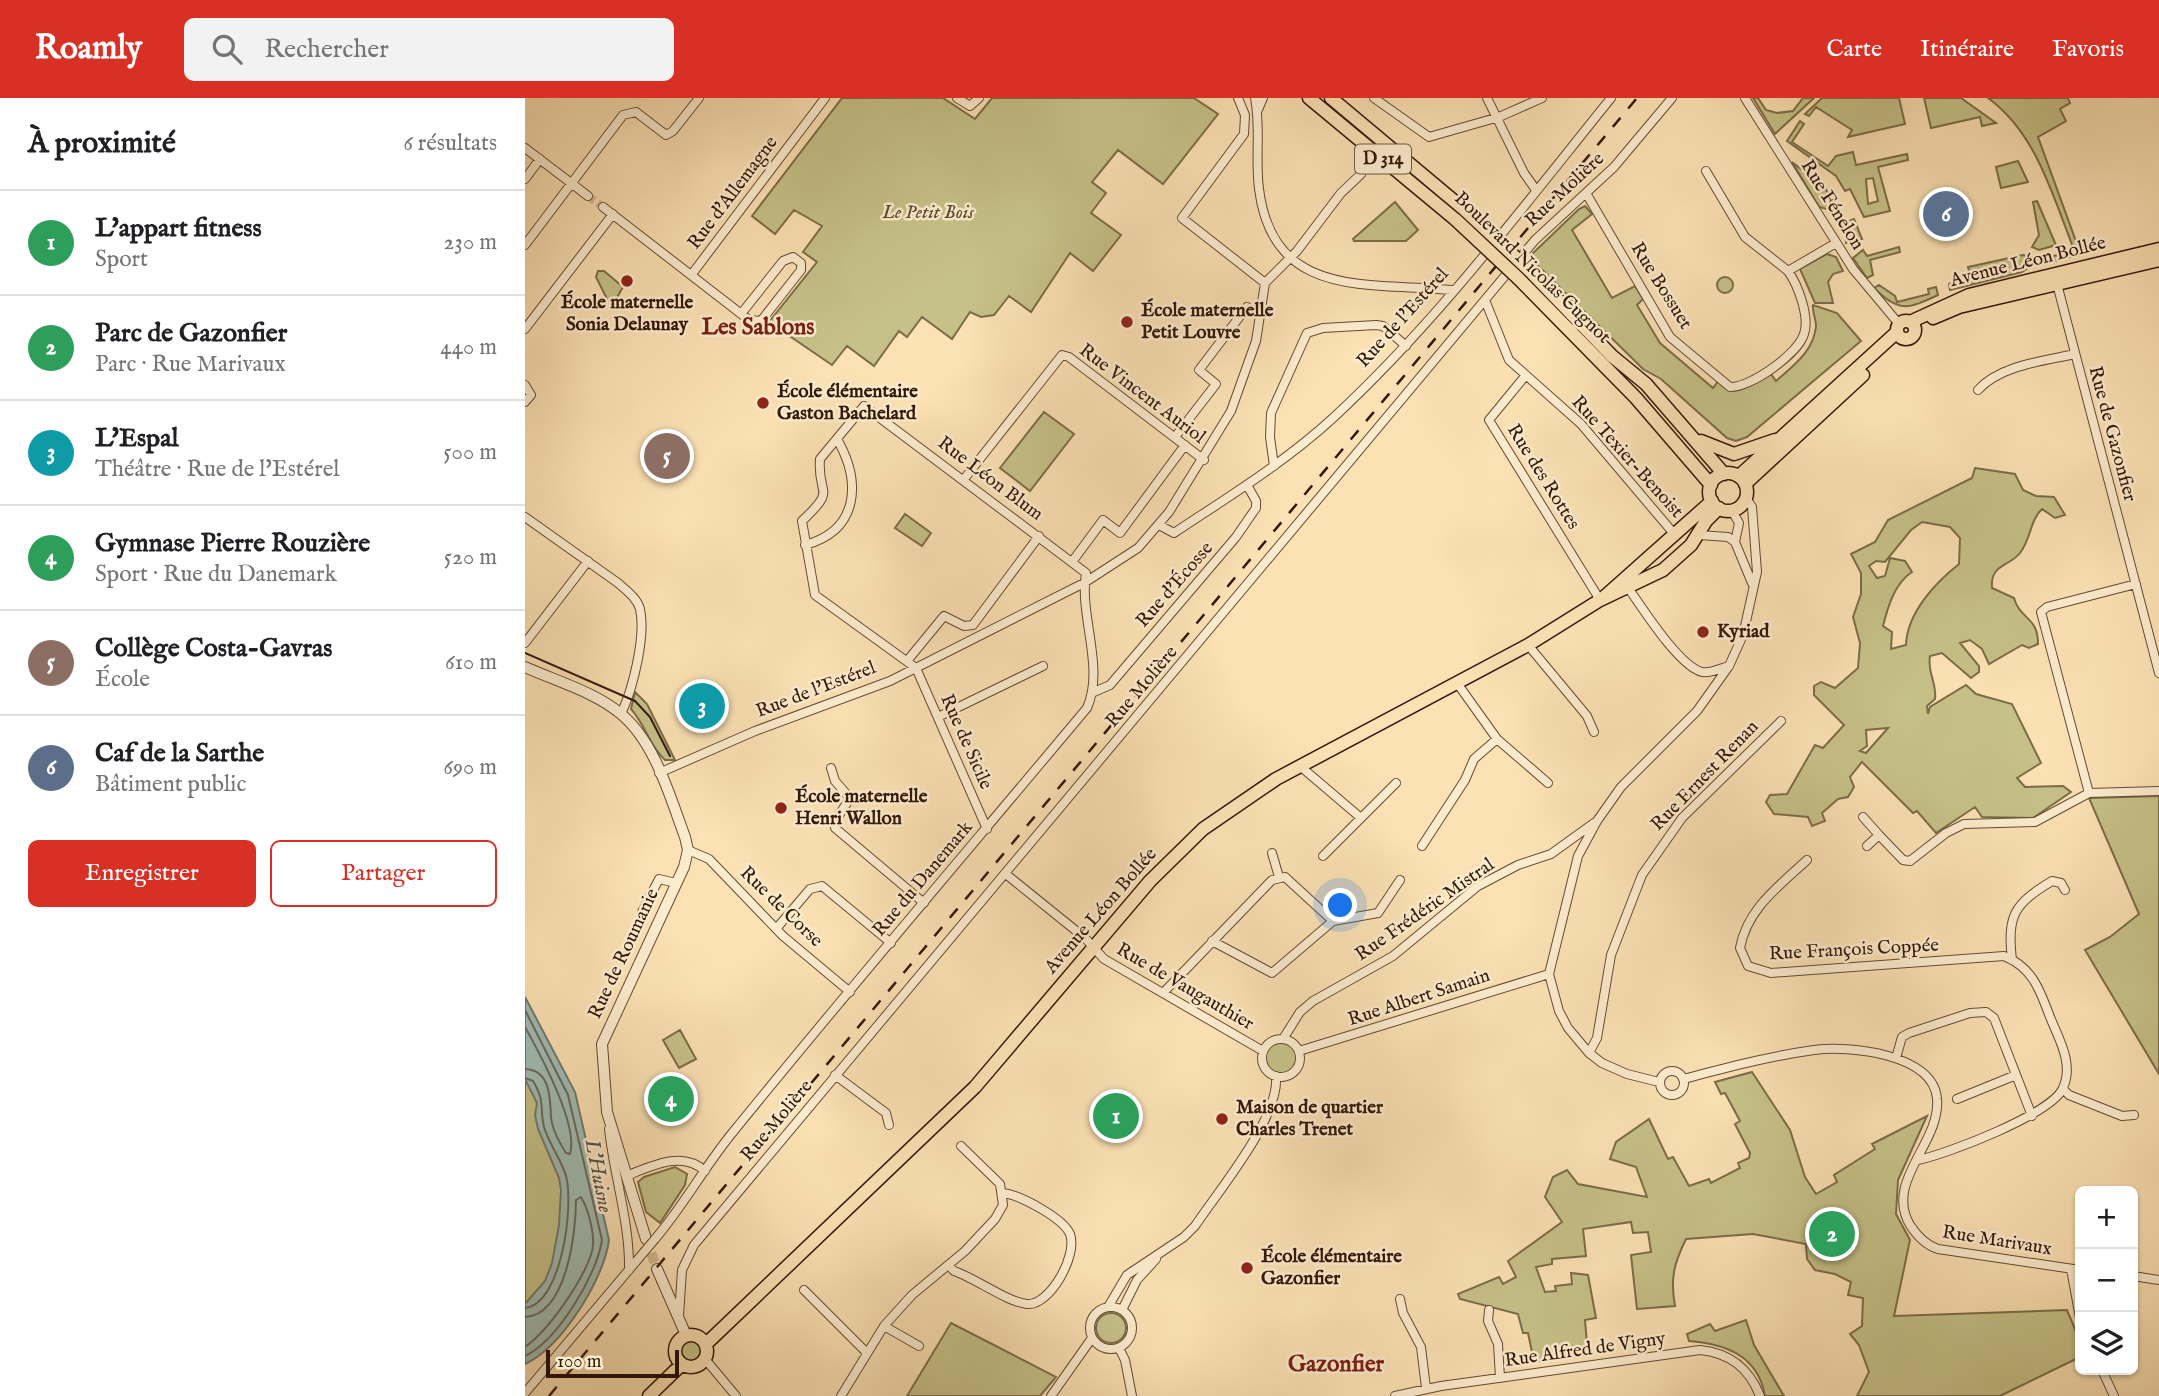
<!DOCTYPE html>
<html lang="fr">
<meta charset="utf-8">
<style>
body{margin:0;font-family:"IM FELL English",serif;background:#f2f2f2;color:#202124}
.controls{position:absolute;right:21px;bottom:21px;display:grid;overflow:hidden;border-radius:10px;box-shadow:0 2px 5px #0004}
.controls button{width:63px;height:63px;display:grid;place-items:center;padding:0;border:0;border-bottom:2px solid #e0e0e0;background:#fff;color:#202124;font:35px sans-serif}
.scale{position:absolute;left:21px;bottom:18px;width:133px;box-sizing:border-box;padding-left:7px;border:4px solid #331708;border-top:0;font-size:19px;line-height:24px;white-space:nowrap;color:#331708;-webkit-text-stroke:5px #fcecce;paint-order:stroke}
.you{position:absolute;left:816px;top:808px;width:24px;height:24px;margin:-18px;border:5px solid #fff;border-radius:50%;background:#1a73e8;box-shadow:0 0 0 10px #1a73e833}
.badge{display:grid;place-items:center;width:46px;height:46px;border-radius:50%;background:#d93025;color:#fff;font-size:23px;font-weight:700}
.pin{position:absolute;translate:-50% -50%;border:4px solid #fff;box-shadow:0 2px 7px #0006}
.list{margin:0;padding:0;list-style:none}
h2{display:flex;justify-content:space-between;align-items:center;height:91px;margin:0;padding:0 28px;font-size:30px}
h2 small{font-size:23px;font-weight:400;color:#757577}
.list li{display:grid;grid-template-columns:46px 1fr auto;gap:21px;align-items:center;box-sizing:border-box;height:105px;padding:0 28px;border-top:2px solid #e0e0e0}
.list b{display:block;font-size:26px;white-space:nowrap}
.list p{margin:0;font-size:23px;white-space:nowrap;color:#757577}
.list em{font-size:23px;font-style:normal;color:#757577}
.actions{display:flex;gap:14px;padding:21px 28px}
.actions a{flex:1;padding:16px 0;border:2px solid #d93025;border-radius:10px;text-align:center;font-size:24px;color:#d93025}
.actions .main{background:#d93025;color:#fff}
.icon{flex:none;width:38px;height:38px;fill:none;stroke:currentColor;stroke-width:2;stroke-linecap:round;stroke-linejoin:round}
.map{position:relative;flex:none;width:1634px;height:1298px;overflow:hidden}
header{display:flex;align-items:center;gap:42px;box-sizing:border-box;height:98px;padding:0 35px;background:#d93025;color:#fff}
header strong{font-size:33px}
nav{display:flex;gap:38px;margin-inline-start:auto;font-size:24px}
.search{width:490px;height:63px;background:#f2f2f2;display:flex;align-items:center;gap:18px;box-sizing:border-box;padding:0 24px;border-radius:10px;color:#757577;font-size:26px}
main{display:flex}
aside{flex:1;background:#fff}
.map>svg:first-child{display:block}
.green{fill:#c6c188;stroke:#7c6c48;stroke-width:2;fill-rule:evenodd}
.water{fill:#a0bcb3;stroke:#747a6f;stroke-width:2}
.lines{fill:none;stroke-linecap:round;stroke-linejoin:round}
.shore{stroke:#6a6a5e;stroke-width:2}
.minor-tunnel{stroke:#d3b992;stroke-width:8;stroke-dasharray:8 4;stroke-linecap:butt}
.tertiary-tunnel{stroke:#d3b992;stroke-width:10;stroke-dasharray:10 5;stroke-linecap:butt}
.minor-casing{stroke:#654a33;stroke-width:10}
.tertiary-casing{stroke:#654a33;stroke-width:12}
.primary-casing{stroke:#331708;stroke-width:15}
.minor{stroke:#fcecce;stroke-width:8}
.tertiary{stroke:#fcecce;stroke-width:10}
.primary{stroke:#fbe1b4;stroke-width:12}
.tram{stroke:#331708;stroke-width:2}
.rail{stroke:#331708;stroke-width:2.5;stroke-dasharray:12 12;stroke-linecap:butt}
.minor-bridge-casing{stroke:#654a33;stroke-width:10;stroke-linecap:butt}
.primary-bridge-casing{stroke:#331708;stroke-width:15;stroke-linecap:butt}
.minor-bridge{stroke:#fcecce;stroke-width:8}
.primary-bridge{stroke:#fbe1b4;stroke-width:12}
.poi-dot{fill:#8f2418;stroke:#fcecce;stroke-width:2.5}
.labels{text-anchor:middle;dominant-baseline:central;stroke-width:5;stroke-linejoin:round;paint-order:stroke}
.shield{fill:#fcecce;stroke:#6f5743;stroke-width:2}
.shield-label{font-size:18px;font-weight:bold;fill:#331708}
.street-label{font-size:19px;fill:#331708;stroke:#fcecce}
.park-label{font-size:19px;font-style:italic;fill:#5f4a2e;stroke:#fcecce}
.poi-label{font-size:19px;font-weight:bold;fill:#331708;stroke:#fcecce;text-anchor:start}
.water-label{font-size:21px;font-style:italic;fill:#595144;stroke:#fcecce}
.quarter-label{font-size:23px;font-weight:bold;fill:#7a1f14;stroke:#fcecce}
</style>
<header>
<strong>Roamly</strong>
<div class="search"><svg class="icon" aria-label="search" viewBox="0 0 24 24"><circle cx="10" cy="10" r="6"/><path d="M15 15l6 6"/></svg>Rechercher</div>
<nav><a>Carte</a><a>Itinéraire</a><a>Favoris</a></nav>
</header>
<main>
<aside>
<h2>À proximité<small>6 résultats</small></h2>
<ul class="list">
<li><span class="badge" style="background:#2e9e5b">1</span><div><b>L'appart fitness</b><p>Sport</p></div><em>230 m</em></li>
<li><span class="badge" style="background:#2e9e5b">2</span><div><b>Parc de Gazonfier</b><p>Parc · Rue Marivaux</p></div><em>440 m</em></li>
<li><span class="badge" style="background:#0f9aa8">3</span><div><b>L'Espal</b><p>Théâtre · Rue de l'Estérel</p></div><em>500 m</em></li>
<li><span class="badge" style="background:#2e9e5b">4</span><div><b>Gymnase Pierre Rouzière</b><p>Sport · Rue du Danemark</p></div><em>520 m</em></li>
<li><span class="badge" style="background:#8d6e63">5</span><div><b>Collège Costa-Gavras</b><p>École</p></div><em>610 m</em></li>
<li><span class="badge" style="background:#5c6f8a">6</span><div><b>Caf de la Sarthe</b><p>Bâtiment public</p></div><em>690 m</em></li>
</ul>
<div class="actions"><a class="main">Enregistrer</a><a>Partager</a></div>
</aside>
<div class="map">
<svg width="1634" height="1298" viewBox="0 0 1634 1298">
<rect width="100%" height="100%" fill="#fbe1b4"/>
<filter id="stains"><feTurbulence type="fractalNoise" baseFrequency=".00286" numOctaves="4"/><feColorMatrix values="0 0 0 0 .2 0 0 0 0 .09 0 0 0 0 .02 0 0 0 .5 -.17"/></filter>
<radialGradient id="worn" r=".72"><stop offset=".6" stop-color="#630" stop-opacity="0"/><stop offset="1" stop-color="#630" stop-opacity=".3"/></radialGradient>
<path class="green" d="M317,0H418L450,21L467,0H669L693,16L638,86L593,52L567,84L581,95L566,115L596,137L568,173L545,155L506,214L484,198L469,217L456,219L445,214L427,241L397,219L382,239L374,233L349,268L322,248L307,267L244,224L292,164L278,154L297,128L269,112L250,136L227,118Z
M1228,0H1233L1241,12L1252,15L1268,13L1278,0H1289L1250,36Z
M1297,0H1374L1380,26L1323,39L1327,32L1291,9L1284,18L1280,16Z
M1399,0H1436L1471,25L1457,28L1455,19L1406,30Z
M1463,0H1543L1545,5L1535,11L1541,23L1513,39L1556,157L1545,159L1542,151L1548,149C1527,96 1511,35 1463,0Z
M1275,23L1279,26L1267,44L1303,68L1311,58L1328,54L1331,67L1382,56L1383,62L1353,69L1365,113L1339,119L1325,91L1320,93L1311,78L1262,43ZM1348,80L1353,103L1343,106L1341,81Z
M1493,63L1503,84L1476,90L1471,69Z
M1267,64L1300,90L1319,125L1329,121L1337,141L1321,145C1322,127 1313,112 1294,109Z
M1512,103L1531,147L1514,152L1507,149L1514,137L1508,104Z
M870,104L893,132L881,143H829L828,141Z
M1060,108L1067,116L1047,132L1087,200L1110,188L1118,201L1112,207L1135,245L1188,290L1194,282L1205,289L1243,272L1251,283C1268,268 1289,253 1291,228C1291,221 1287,213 1288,207L1312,215L1336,243L1222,339L1211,343L1202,340L1136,281L1118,271L1004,159L1054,111Z
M1374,149L1375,154L1345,162L1348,177L1342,180L1328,160L1338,152L1342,158Z
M1302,156L1311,159L1318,173L1308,176L1303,184L1308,205H1290L1275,171Z
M1537,156L1539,161L1506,168L1497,174L1425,192L1424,186L1446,180L1443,169L1498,157L1515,161Z
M73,173H79L98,189L90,203H83L71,179Z
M1192 187a8 8 0 1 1 16 0a8 8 0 1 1-16 0Z
M1354,187L1370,198L1372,204L1404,196L1403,191L1411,189L1413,197C1383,211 1374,215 1349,190Z
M519,314L549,336L505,393L475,370Z
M1450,370L1490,376L1498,392L1511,398L1529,399L1540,417L1530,420L1517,411C1505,422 1506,441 1495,455C1484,469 1465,466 1467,490L1489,500C1495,522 1513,518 1513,546L1504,550L1497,547L1464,566L1457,551L1445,542L1435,545L1454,568V574L1446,580L1417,555L1405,558C1402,575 1412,584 1410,601L1402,608L1403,616L1405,609L1441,587L1451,596L1487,606L1516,665L1492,680L1500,689L1538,688L1546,694L1508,720L1457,719L1450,709L1411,735L1392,713L1388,715L1337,664L1325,679L1329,689L1323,699L1313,701L1297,715L1300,723L1287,728L1283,719L1249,716L1241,704L1245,697L1262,696L1290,647L1298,650L1319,627L1289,597V588L1296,584L1310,590L1333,570L1335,545L1328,519L1336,496V475L1326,456L1350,444L1363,422L1447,380ZM1397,424L1425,429L1435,440L1434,466C1410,485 1382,515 1381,547L1366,551L1367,534L1358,528C1363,508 1370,485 1387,474L1380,463L1365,460L1360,478L1352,480L1344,468L1351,463L1360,464L1386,432ZM1363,630L1341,655L1335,653L1342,648L1341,632Z
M380,416L406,435L397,448L370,430Z
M110,594L122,606L150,662H140C125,649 120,626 106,611Z
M1634,698V976L1560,852L1585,839L1614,816L1564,700Z
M0,913L62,1132L0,1240Z
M155,932L171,961L154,970L138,942Z
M737 960a19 19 0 1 1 38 0a19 19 0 1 1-38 0Z
M1227,974L1265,1032L1280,1079L1291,1096L1312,1084L1309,1077L1350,1051L1347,1046L1402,1018L1373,1082L1371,1116L1385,1142L1369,1218L1542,1212L1555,1243V1259L1475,1298H1332L1344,1274L1334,1247L1325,1236L1337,1228L1338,1200L1323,1197L1326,1184L1310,1176L1290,1172L1282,1161L1281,1146L1228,1136L1161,1141C1149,1165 1145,1181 1150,1208L1112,1211L1106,1157L1126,1154L1123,1134L1108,1135L1106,1124L1058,1131L1061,1158L1027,1161V1166L1011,1169L1020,1194L1031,1193L1030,1188L1047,1186L1046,1175L1063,1177L1071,1220L1060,1222L1063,1257L1009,1264L1003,1235H998L993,1216L935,1201L933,1196L974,1179L978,1186L991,1179L983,1163L1037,1124L1020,1099L1028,1079L1042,1072L1053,1086L1122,1099L1111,1069L1085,1061L1091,1044L1124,1021L1143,1061L1148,1059L1164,1088L1184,1081L1186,1085L1215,1070L1213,1065L1224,1060L1225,1055L1210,1026L1215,1023L1200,995L1196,996L1190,984Z
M150,1069L162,1076L160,1087L135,1125L121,1114L113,1084L119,1079Z
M571 1230a15 15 0 1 1 30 0a15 15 0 1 1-30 0Z
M1221,1222L1229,1247L1259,1298H1240C1233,1257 1200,1246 1164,1243L1162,1236L1185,1226L1190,1233Z
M426,1225L531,1279L515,1298H382Z
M156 1253a10 10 0 1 1 20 0a10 10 0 1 1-20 0Z"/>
<path class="water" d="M0,899L50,994L84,1142C79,1181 37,1249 0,1266V1206L20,1183L27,1165L34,1127L36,1092L34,1080L13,1031L10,1017L12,1005L0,981Z"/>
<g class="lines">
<path class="shore" d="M0,912L43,997L77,1142C72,1177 32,1243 0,1258
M0,929C15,956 54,1027 45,1056L41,1055C34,1044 27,1031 26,1019C25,1001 26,972 0,971
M0,980L8,983C21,1005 14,1008 19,1029C24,1046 36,1061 41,1078C49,1107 37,1206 0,1210
M0,1219C42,1217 51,1133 51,1102L56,1099C64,1113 72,1141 66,1157C56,1185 24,1232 0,1249"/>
<path class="minor-tunnel" d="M63,98L78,109"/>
<path class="tertiary-tunnel" d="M121,1141L132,1171"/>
<g class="minor-casing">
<path id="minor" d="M432,0L445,8L454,0
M713,0L720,17L719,36L657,120L740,185
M730,0C736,30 730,60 734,91C748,202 844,184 927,192
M849,0L904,39L974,19L1017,0
M962,0L999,75L1011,92
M1220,0L1328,171L1374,226
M732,14L738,0
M0,50L63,98
M1181,73L1220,139L1263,173
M0,81L15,61
M1061,95L1145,239L1205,289C1225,290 1273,256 1279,236C1285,219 1273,187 1263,173L1311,145
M78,109L224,222L236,223L276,172V165L268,159L258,163L216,216
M0,147L98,17L111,14L141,37L148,33L174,0
M167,176L300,0
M1532,186L1634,575
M960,202L984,262L1056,326L1150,437
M0,231L88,116
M1001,277L964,322L1075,502
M0,287L6,297L0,304
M1453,292C1475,267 1519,263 1550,256
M650,339L691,286L674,272L722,209
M749,368L745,339L746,315L782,235L798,230L851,227L858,228L881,248
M439,381L537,257L544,259L679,362
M1207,413L1214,425L1210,444L1227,485
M0,419L93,485C102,493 112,500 115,511C121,538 108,591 96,616
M634,427L649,435C703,399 759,365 808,320C911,225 998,109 1086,0
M1174,437L1203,439L1210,444
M280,447C335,432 336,383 312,341
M547,464L578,422L595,435L660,347
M1104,491C1118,511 1154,568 1177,574C1185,576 1196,570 1204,568
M0,545L63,463
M1003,547L1062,618L1069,634
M382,563L419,518L439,528L448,527L514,438
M569,594L585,587L711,439L731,410V403L722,387
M413,619L518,568
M972,641L1023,685
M775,668L836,720
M306,670L310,683L325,700L311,722L310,730L399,805
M134,675L230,633L365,583L559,485L613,450L644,414L706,313L731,243L740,185L772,153L816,95L836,76
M1564,695L1516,514L1522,509L1611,486
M1338,719L1354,737
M897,748L940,682L949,661L972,641L932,585
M1342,748L1354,737L1378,762L1385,763L1421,735L1439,726L1510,724L1564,695L1634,693
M163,752L184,761L258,838L325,894
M747,755L754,779
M798,758L871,685
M1282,762C1254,788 1222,811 1215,850L1223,868L1246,875L1479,858C1507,869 1515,892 1525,919C1534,941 1549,966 1538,990C1527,1016 1422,1056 1393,1062
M482,777L560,840L579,861L738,953
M117,814L134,781L151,785
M808,823L853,815L875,782
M251,831L285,791L297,788L366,845
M1487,862C1482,817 1489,806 1527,783L1536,785L1540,792
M638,895L747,782L760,779L808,823L747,875L687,843
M758,941L775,914L788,903L868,858L953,788L993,767L1026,756L1069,725
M737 960a19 19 0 1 1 38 0a19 19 0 1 1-38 0Z
M774,953L1024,876
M1064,955L1072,940L1086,857L1117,777L1157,720L1256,623
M1371,960L1377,939L1384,935L1445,915L1461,914L1469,920L1507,1018
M1135 985a12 12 0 1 1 24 0a12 12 0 1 1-24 0Z
M310,977L361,1015L364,1027
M1158,981C1201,970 1245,958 1289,952C1324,947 1409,956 1412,1001C1416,1045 1359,1083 1385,1127C1392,1138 1401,1147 1413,1151L1555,1172
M1134,984L1102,976L1077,965L1064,955L1043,930L1034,913L1024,876L1053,758L1072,723L1096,689L1172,613L1204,568L1218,537L1232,474L1227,409L1221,400
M1538,991L1544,997L1597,1018L1609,1017
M1432,1001L1491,977
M84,1031C89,1078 105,1125 104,1172
M101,1078C127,1068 157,1052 180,1073
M130,1141C159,1107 180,1068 208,1034C324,891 444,751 562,610C580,569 554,519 561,475L339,308L295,361C292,399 313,389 277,423L290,497L391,570L462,731
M423,1167L429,1173C450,1180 482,1204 502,1206C525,1208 553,1157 545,1136C538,1120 495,1097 478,1095
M1546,1171L1555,1220
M1608,1178L1634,1182
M279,1192L342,1255
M875,1201L878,1215L896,1249L901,1290
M565 1230a21 21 0 1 1 42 0a21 21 0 1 1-42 0Z
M583,1209L602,1177L659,1139L670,1128C693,1093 755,1020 751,978
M597,1212L612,1182L631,1161
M964,1212L963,1223L973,1246L975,1280
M154,1218L157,1172L169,1147L1010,142L1089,69L1147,0
M359,1228L394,1248
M594,1250L600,1262L607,1298
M180,1261L211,1298
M1577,1272L1589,1298
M0,1295L119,1154
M316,1298L359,1228L387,1197L440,1153L470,1121L478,1107L475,1086L436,1048
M526,1298L567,1240
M870,1298L916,1288L1175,1252C1205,1255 1224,1270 1235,1298"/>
</g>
<g class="tertiary-casing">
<path id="tertiary" d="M0,569C31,583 70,594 96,616C130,644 145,699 160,739L163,752L159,769L77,946L82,1014L121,1141
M132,1171L161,1237"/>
</g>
<g class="primary-casing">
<path id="primary" d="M784,0L931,122
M806,0L941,113
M1003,171L1087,258L1121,286L1199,376
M993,180L1111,300L1186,387
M1408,220L1434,209L1634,162
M1372 232a9 9 0 1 1 18 0a9 9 0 1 1-18 0Z
M1385,224L1444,197L1634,151
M1176,343L1209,356L1250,342
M1184 394a19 19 0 1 1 38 0a19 19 0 1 1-38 0Z
M1214,378L1372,234
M1220,386L1338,277
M1078,500L1187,403
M150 1253a16 16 0 1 1 32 0a16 16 0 1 1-32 0Z
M181,1246L450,989L625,783L678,731L751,681L1003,547L1075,502L1138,472L1166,447L1181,423L1194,410
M124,1298L157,1266"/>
</g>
<use href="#minor" class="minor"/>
<use href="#tertiary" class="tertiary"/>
<use href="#primary" class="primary"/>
<path class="tram" d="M0,555L110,603L125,619L145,658"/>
<path class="rail" d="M24,1298L1112,0"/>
<g class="minor-bridge-casing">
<path id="minor-bridge" d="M119,1154L130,1141"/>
</g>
<g class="primary-bridge-casing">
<path id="primary-bridge" d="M941,113L1003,171
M931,122L993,180"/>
</g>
<use href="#minor-bridge" class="minor-bridge"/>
<use href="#primary-bridge" class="primary-bridge"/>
</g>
<g class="poi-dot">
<circle cx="102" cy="183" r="7"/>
<circle cx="602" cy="224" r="7"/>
<circle cx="238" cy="305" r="7"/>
<circle cx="1178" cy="534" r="7"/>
<circle cx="256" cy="710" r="7"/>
<circle cx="697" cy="1021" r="7"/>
<circle cx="722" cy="1170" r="7"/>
</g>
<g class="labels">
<rect class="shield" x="830" y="46.5" width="56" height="29" rx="5"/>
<g class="shield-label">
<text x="858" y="61">D 314</text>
</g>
<g class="street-label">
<text transform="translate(1040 92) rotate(-43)">Rue Molière</text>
<text transform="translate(208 95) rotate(-53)">Rue d'Allemagne</text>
<text transform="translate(1307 107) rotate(58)">Rue Fénelon</text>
<text transform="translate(1503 164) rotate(-14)">Avenue Léon Bollée</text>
<text transform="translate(1007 170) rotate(44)">Boulevard Nicolas Cugnot</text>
<text transform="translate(1136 188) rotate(58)">Rue Bossuet</text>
<text transform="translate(878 220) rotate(-48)">Rue de l'Estérel</text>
<text transform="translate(617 296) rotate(37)">Rue Vincent Auriol</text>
<text transform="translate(1587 336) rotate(75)">Rue de Gazonfier</text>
<text transform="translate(1102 359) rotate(48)">Rue Texier-Benoist</text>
<text transform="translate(1018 379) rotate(58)">Rue des Rottes</text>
<text transform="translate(465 381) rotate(37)">Rue Léon Blum</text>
<text transform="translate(650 487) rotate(-49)">Rue d'Écosse</text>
<text transform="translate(617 589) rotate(-50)">Rue Molière</text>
<text transform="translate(291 592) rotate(-21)">Rue de l'Estérel</text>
<text transform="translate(441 644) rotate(66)">Rue de Sicile</text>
<text transform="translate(1180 678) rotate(-46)">Rue Ernest Renan</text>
<text transform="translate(398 781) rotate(-50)">Rue du Danemark</text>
<text transform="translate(256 809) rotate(44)">Rue de Corse</text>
<text transform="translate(900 812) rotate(-35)">Rue Frédéric Mistral</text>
<text transform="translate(576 813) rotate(-49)">Avenue Léon Bollée</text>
<text transform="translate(1329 852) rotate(-3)">Rue François Coppée</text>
<text transform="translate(99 856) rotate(-65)">Rue de Roumanie</text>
<text transform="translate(660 889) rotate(30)">Rue de Vaugauthier</text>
<text transform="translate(894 900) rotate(-18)">Rue Albert Samain</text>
<text transform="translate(252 1023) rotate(-50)">Rue Molière</text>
<text transform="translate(1472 1143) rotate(9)">Rue Marivaux</text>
<text transform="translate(1060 1252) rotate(-8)">Rue Alfred de Vigny</text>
</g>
<g class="park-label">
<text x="403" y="115">Le Petit Bois</text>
</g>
<g class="poi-label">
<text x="102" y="205" text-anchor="middle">École maternelle<tspan x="102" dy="22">Sonia Delaunay</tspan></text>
<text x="616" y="213">École maternelle<tspan x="616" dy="22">Petit Louvre</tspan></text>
<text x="252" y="294">École élémentaire<tspan x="252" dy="22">Gaston Bachelard</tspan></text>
<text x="1192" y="534">Kyriad</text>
<text x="270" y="699">École maternelle<tspan x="270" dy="22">Henri Wallon</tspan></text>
<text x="711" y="1010">Maison de quartier<tspan x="711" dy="22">Charles Trenet</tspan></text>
<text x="736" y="1159">École élémentaire<tspan x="736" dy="22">Gazonfier</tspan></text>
</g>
<g class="water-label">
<text transform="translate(73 1078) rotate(79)">L'Huisne</text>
</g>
<g class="quarter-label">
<text x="233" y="229">Les Sablons</text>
<text x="811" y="1266">Gazonfier</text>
</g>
</g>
<rect width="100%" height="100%" filter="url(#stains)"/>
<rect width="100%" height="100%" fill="url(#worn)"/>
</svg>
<div class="controls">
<button>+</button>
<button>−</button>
<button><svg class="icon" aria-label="layers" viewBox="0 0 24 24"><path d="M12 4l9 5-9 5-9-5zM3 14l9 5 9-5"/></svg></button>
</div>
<div class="scale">100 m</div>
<div class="you"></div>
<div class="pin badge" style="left:591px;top:1018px;background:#2e9e5b">1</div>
<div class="pin badge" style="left:1307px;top:1136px;background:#2e9e5b">2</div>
<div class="pin badge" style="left:177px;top:608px;background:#0f9aa8">3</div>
<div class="pin badge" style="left:146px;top:1001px;background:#2e9e5b">4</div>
<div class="pin badge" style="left:142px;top:358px;background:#8d6e63">5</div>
<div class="pin badge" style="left:1421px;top:116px;background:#5c6f8a">6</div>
</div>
</main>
